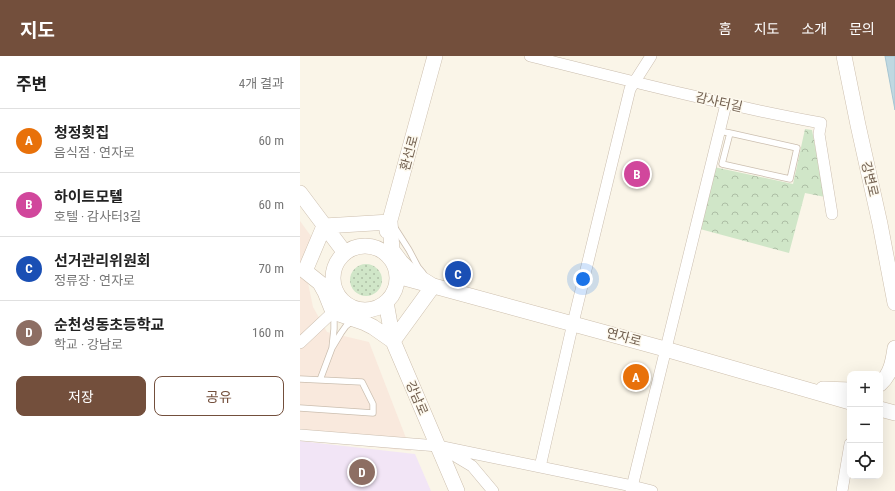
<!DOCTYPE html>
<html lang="ko">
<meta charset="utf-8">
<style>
body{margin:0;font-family:"Roboto Condensed","Noto Sans KR",sans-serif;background:#f6f6f6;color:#222}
.controls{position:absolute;right:12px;bottom:12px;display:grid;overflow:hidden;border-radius:8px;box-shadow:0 4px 16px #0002}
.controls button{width:36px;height:36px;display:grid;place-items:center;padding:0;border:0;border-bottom:1px solid #e0e0e0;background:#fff;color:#222;font:20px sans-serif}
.you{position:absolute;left:283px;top:223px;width:14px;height:14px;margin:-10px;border:3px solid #fff;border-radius:50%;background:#1a73e8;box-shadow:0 0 0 6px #1a73e833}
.badge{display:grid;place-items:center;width:26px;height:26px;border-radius:50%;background:#734f3c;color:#fff;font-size:13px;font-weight:700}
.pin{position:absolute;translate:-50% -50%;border:2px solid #fff;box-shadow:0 1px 4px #0006}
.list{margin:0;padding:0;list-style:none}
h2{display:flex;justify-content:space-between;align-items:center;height:52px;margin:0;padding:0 16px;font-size:17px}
h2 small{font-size:13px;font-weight:400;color:#767676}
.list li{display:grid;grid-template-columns:26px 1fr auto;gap:12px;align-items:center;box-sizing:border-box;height:64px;padding:0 16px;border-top:1px solid #e0e0e0}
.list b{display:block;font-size:15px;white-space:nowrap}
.list p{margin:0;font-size:13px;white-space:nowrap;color:#767676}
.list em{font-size:13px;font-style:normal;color:#767676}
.actions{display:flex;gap:8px;padding:12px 16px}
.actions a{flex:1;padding:9px 0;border:1px solid #734f3c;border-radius:8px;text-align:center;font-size:14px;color:#734f3c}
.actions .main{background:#734f3c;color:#fff}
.icon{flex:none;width:22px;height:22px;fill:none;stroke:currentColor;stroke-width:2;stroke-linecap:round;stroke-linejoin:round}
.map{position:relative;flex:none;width:595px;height:435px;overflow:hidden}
header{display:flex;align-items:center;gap:24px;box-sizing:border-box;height:56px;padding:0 20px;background:#734f3c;color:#fff}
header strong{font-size:19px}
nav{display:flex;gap:22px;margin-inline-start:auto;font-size:14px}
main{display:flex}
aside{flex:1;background:#fff}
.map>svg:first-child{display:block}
.commercial{fill:#f9e9dd}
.education{fill:#f2e5f6}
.grass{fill:url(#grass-dots)}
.park{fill:url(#park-crowns)}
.water{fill:#bfd8e1;stroke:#a6c5d2}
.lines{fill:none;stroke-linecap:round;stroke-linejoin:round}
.lane-casing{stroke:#cbbeaf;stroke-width:7}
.street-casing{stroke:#cbbeaf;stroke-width:12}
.secondary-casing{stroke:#cdbfad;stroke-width:16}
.lane{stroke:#fff;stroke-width:5.5}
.street{stroke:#fff;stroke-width:11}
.secondary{stroke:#fff;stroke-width:15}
.labels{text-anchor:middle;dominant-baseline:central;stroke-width:3;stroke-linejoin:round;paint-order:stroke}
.street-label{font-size:13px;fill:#715f4f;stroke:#fdf9ee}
</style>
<header>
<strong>지도</strong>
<nav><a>홈</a><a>지도</a><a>소개</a><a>문의</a></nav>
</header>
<main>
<aside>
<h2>주변<small>4개 결과</small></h2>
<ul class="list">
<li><span class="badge" style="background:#e8710a">A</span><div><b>청정횟집</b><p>음식점 · 연자로</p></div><em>60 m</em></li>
<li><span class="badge" style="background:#d1479c">B</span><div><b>하이트모텔</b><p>호텔 · 감사터3길</p></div><em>60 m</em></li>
<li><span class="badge" style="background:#1a4fb4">C</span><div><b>선거관리위원회</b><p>정류장 · 연자로</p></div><em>70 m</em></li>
<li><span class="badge" style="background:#8d6e63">D</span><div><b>순천성동초등학교</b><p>학교 · 강남로</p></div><em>160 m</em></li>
</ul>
<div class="actions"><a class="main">저장</a><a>공유</a></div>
</aside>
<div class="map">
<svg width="595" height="435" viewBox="0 0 595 435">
<defs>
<pattern id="grass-dots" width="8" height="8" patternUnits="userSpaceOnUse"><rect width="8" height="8" fill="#d0e6c8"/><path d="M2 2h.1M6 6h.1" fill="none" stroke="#adbea5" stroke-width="1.8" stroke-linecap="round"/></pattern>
<pattern id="park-crowns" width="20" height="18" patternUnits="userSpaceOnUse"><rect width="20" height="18" fill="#d0e6c8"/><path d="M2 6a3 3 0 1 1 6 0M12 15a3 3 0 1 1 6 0" fill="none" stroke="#adbea5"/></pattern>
</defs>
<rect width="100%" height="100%" fill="#faf5e8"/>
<path class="commercial" d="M0,165L13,183L8,227L13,251L27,276L69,286L111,395L0,383Z"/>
<path class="education" d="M0,385L115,398L131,435H0Z"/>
<path class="grass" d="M50 224a16 16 0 1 1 32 0a16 16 0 1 1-32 0Z"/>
<path class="park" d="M505,73L512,74L525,141L505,137L489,197L400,173L414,111L493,128Z"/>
<path class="water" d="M585,0H595V54Z"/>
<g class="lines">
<g class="lane-casing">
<path id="lane" d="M419,75L430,77L497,92L490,123L422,108L430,77
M95,172L109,194L118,211L123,217
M34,258V273L32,292L41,277L46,270L66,254
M0,323L62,326L73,348V357L0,352
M20,324L32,292"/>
</g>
<g class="street-casing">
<path id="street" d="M230,0C326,24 423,49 521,67L519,78L532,158
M0,287L33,256L46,248
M0,379L138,390L332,430L352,435
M147,395L172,410L193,435
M240,411L273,267L330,33L351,0
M331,435L426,48
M542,435L550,388"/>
</g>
<g class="secondary-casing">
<path id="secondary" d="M544,0L558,69L580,168L595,247
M0,137L45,197
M90,166L92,194L101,206L112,217L133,230L93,285L73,271L65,267L33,256L25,236L20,227L5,215L24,170Z
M87,175L135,0
M33 222a32 32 0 1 1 64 0a32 32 0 1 1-64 0Z
M97,220L365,293L550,346
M86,246L93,285L157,435
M580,328C591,318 593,306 595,292
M523,333L550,334
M580,353L595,357"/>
</g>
<use href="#lane" class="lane"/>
<use href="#street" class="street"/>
<use href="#secondary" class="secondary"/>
</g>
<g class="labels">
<g class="street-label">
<text transform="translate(419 46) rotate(13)">감사터길</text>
<text transform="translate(109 97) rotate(-75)">환선로</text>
<text transform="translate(570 123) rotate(77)">강변로</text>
<text transform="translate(324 281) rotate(15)">연자로</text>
<text transform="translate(117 342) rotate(67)">강남로</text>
</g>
</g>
</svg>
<div class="controls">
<button>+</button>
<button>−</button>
<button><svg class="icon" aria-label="locate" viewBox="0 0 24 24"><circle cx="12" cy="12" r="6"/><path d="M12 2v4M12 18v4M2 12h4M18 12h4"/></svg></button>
</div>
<div class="you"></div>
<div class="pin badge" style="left:336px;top:321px;background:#e8710a">A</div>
<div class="pin badge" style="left:337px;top:118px;background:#d1479c">B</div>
<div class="pin badge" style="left:158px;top:218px;background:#1a4fb4">C</div>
<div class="pin badge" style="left:62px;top:416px;background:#8d6e63">D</div>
</div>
</main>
